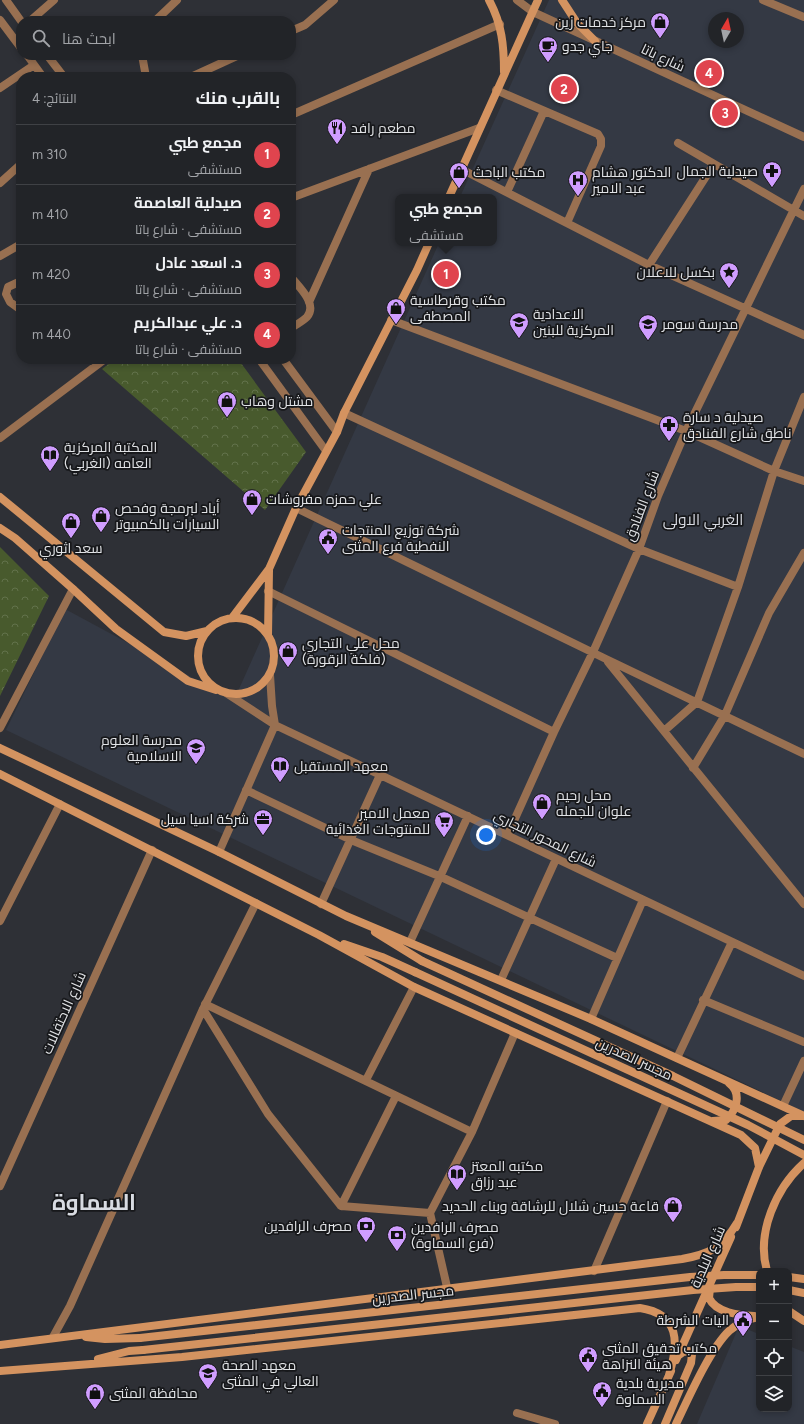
<!DOCTYPE html>
<html lang="ar">
<meta charset="utf-8">
<style>
body{margin:0;font-family:Figtree,Cairo,sans-serif;background:#2a2c30;color:#f1f3f6;direction:rtl}
.controls{position:absolute;right:12px;bottom:12px;display:grid;overflow:hidden;border-radius:8px;box-shadow:0 2px 6px #0003}
.controls button{width:36px;height:36px;display:grid;place-items:center;padding:0;border:0;border-bottom:1px solid #3f4145;background:#222428;color:#f1f3f6;font:20px sans-serif}
.compass{position:absolute;left:708px;top:12px;width:36px;height:36px;border-radius:50%;background:#222428;box-shadow:0 2px 6px #0003;rotate:9deg}
.you{position:absolute;left:486px;top:835px;width:14px;height:14px;margin:-10px;border:3px solid #fff;border-radius:50%;background:#1a73e8;box-shadow:0 0 0 6px #1a73e833}
.badge{display:grid;place-items:center;width:26px;height:26px;border-radius:50%;background:#b45309;color:#fff;font-size:13px;font-weight:700}
.pin{position:absolute;translate:-50% -50%;border:2px solid #fff;box-shadow:0 1px 4px #0006}
.popup{position:absolute;left:395px;top:194px;width:102px;height:52px;box-sizing:border-box;display:grid;place-content:center;border-radius:8px;background:#222428;filter:drop-shadow(0 1px 3px #0005);font-size:13px;white-space:nowrap;color:#a2a4a8}
.popup b{font-size:15px;color:#f1f3f6}
.popup::after{content:'';position:absolute;left:50%;top:100%;margin-left:-8px;border:8px solid transparent;border-top-color:#222428}
.list{margin:0;padding:0;list-style:none}
h2{display:flex;justify-content:space-between;align-items:center;height:52px;margin:0;padding:0 16px;font-size:17px}
h2 small{font-size:13px;font-weight:400;color:#a2a4a8}
.list li{display:grid;grid-template-columns:26px 1fr auto;gap:12px;align-items:center;box-sizing:border-box;height:60px;padding:0 16px;border-top:1px solid #3f4145}
.list b{display:block;font-size:15px;white-space:nowrap}
.list p{margin:0;font-size:13px;white-space:nowrap;color:#a2a4a8}
.list em{font-size:13px;font-style:normal;color:#a2a4a8}
.icon{flex:none;width:22px;height:22px;fill:none;stroke:currentColor;stroke-width:2;stroke-linecap:round;stroke-linejoin:round}
.map{position:relative;flex:none;width:804px;height:1424px;overflow:hidden;direction:ltr}
.search{position:absolute;background:#222428;box-shadow:0 2px 6px #0003;left:16px;top:16px;width:280px;height:44px;display:flex;align-items:center;gap:10px;box-sizing:border-box;padding:0 14px;border-radius:16px;color:#a2a4a8;font-size:15px}
.panel{position:absolute;background:#222428;box-shadow:0 2px 6px #0003;left:16px;top:72px;width:280px;height:292px;border-radius:16px;direction:rtl}
.map>svg:first-child{display:block}
.built{fill:#343944;fill-rule:evenodd}
.park{fill:url(#park-crowns)}
.lines{fill:none;stroke-linecap:round;stroke-linejoin:round}
.street{stroke:#997051;stroke-width:8}
.secondary{stroke:#d49360;stroke-width:8}
.secondary-bridge{stroke:#d49360;stroke-width:8}
.labels{text-anchor:middle;dominant-baseline:central;stroke-width:3.5;stroke-linejoin:round;paint-order:stroke}
.poi-label{font-size:14px;fill:#e1e3e6;stroke:#17181b;text-anchor:start}
.street-label{font-size:14px;fill:#e1e3e6;stroke:#17181b}
.neighbourhood-label{font-size:15px;fill:#d8dbe2;stroke:#17181b}
.town-label{font-size:22px;font-weight:bold;fill:#d8dbe2;stroke:#17181b}
</style>
<div class="map">
<svg width="804" height="1424" viewBox="0 0 804 1424">
<defs>
<pattern id="park-crowns" width="20" height="18" patternUnits="userSpaceOnUse"><rect width="20" height="18" fill="#485a2d"/><path d="M2 6a3 3 0 1 1 6 0M12 15a3 3 0 1 1 6 0" fill="none" stroke="#62724b"/></pattern>
</defs>
<rect width="100%" height="100%" fill="#2e3036"/>
<path class="built" d="M549,0H804V1112L6,730L65,609L234,700L439,243H494V197H460ZM714,18H738V42H714Z
M739,1326L759,1334V1409H789V1346L804,1352V1424H697Z"/>
<path class="park" d="M115,359H238L306,452L265,510L102,369Z
M0,547L49,596L0,696Z"/>
<g class="lines">
<path class="street" d="M6,0L21,21
M517,0L533,12L804,137
M763,0L804,17
M0,20L21,48
M30,21L54,0
M155,21L177,0
M291,31L305,25L334,0
M27,55L43,77
M47,55L64,77
M142,55L146,77
M191,77L239,55
M0,88L34,65
M496,90L598,134L601,139V146L567,223
M291,115L500,24
M678,143L804,216
M461,169L649,265L804,335
M0,183L21,164
M507,192L544,111
M291,198L479,128
M0,256L21,244
M649,265L714,164
M291,277C299,287 318,304 307,317C303,321 296,325 291,328
M21,281L8,287L6,294L10,302L21,310
M309,302L369,169
M391,320L686,431L774,471L804,481
M91,359L98,364
M259,359L326,451
M283,359L337,432
M344,413L639,549L738,587
M0,438L105,359
M296,508L606,659L804,754
M268,591L554,732
M608,662L804,904
M270,675L272,706L275,725
M226,693L275,725L804,976
M0,728L73,589
M664,731L697,702L738,587L774,471L804,397
M693,768L725,715L769,613L804,553
M246,790L351,840L439,876L617,958
M508,834L554,732L593,652L639,549L658,496L686,431L804,189
M219,852L275,725
M321,904L380,775
M0,921L60,804
M410,942L468,816
M501,980L556,859
M703,1000L804,1042
M205,1004L472,1132
M203,1009L268,1114L341,1206L430,1213
M591,1019L643,900
M677,1058L732,942
M366,1080L414,987
M783,1106L804,1061
M0,1186L152,850
M341,1206L396,1096
M594,1271L667,1101
M447,1287L430,1213L472,1132L515,1033
M53,1337L70,1306L203,1009L256,903
M517,1413L555,1424"/>
<path class="secondary" d="M489,0C502,24 504,46 504,72
M562,0L577,23L595,41
M449,197L538,0
M0,497L164,632L186,636L207,631
M0,528L15,538L73,589L116,629L188,681L216,690
M232,618L269,569L296,508L337,432L344,413L417,270L429,243
M198 656a38 38 0 1 1 76 0a38 38 0 1 1-76 0Z
M268,635L269,570
M0,748L219,852L346,916L591,1019L804,1116
M0,774L319,935L414,987L741,1135L755,1148L759,1167
M375,932L422,961
M344,944L382,957L415,972
M713,1121L726,1120C737,1110 742,1093 729,1083
M736,1227L759,1167L780,1124L791,1116H801
M767,1271C756,1233 776,1188 804,1163
M789,1277L804,1279
M710,1288L709,1298C716,1313 739,1315 754,1316
M789,1290L804,1293
M789,1311L804,1321
M86,1337L105,1339L140,1338
M0,1345L682,1259C710,1254 722,1248 737,1223
M98,1359L129,1351L143,1350
M676,1360L731,1237
M0,1371L182,1357L640,1308C680,1314 679,1343 669,1375
M647,1424L671,1371
M665,1424L691,1363L692,1354L689,1351L683,1352L679,1355
M676,1424C688,1399 710,1349 729,1331C738,1323 747,1319 759,1317"/>
<path class="secondary-bridge" d="M422,961L673,1076L804,1140
M415,972L748,1125L804,1155
M140,1338L690,1277L724,1275H759
M143,1350L693,1290L736,1287H759"/>
</g>
<defs>
<g id="shop-pin" transform="scale(1)"><path d="M0 17L-7.5 6A9.5 9.5 0 1 1 7.5 6Z" fill="#d09dff" stroke="#17181b"/><path d="M-5-2.5h2.3a2.7 3.5 0 0 1 5.4 0H5L5.5 6h-11ZM-1.5-2.5h3a1.5 2.3 0 0 0-3 0Z" fill="#111"/></g>
<g id="cafe-pin" transform="scale(1)"><path d="M0 17L-7.5 6A9.5 9.5 0 1 1 7.5 6Z" fill="#d09dff" stroke="#17181b"/><path d="M-5.5-4.5H6V0H3Q3 3.5 0 3.5H-2.5Q-5.5 3.5-5.5 0ZM3-3.2v2h1.7v-2ZM-6 4.5H4V6H-6Z" fill="#111"/></g>
<g id="restaurant-pin" transform="scale(1)"><path d="M0 17L-7.5 6A9.5 9.5 0 1 1 7.5 6Z" fill="#d09dff" stroke="#17181b"/><path d="M-5-6h1v4h1v-4h1v4h1v-4h1v5L-1.5 .5V6h-2V.5L-5-1ZM5-6V6H3V1.5H1.5Q1.5-4 5-6Z" fill="#111"/></g>
<g id="pharmacy-pin" transform="scale(1)"><path d="M0 17L-7.5 6A9.5 9.5 0 1 1 7.5 6Z" fill="#d09dff" stroke="#17181b"/><path d="M-2-6h4v4h4v4h-4v4h-4v-4h-4v-4h4Z" fill="#111"/></g>
<g id="hospital-pin" transform="scale(1)"><path d="M0 17L-7.5 6A9.5 9.5 0 1 1 7.5 6Z" fill="#d09dff" stroke="#17181b"/><path d="M-5-5h3v3.5h4V-5h3V5h-3V1.5h-4V5h-3Z" fill="#111"/></g>
<g id="sight-pin" transform="scale(1)"><path d="M0 17L-7.5 6A9.5 9.5 0 1 1 7.5 6Z" fill="#d09dff" stroke="#17181b"/><path d="M0-6L1.8-2.2L6-1.7L2.9 1.2L3.7 5.4L0 3.3L-3.7 5.4L-2.9 1.2L-6-1.7L-1.8-2.2Z" fill="#111"/></g>
<g id="school-pin" transform="scale(1)"><path d="M0 17L-7.5 6A9.5 9.5 0 1 1 7.5 6Z" fill="#d09dff" stroke="#17181b"/><path d="M0-5L7-2L0 1L-7-2ZM-4 1L0 2.5L4 1V4Q0 6-4 4Z" fill="#111"/></g>
<g id="library-pin" transform="scale(1)"><path d="M0 17L-7.5 6A9.5 9.5 0 1 1 7.5 6Z" fill="#d09dff" stroke="#17181b"/><path d="M-6-4Q-3-5.5-.7-3.5V5Q-3 3-6 4ZM6-4Q3-5.5 .7-3.5V5Q3 3 6 4Z" fill="#111"/></g>
<g id="civic-pin" transform="scale(1)"><path d="M0 17L-7.5 6A9.5 9.5 0 1 1 7.5 6Z" fill="#d09dff" stroke="#17181b"/><path d="M-.6-6.5H3V-4.5H.6V-3L4-1V1h2V6H-6V1h2V-1L-.6-3ZM-1.2 2.5V6h2.4V2.5Z" fill="#111"/></g>
<g id="office-pin" transform="scale(1)"><path d="M0 17L-7.5 6A9.5 9.5 0 1 1 7.5 6Z" fill="#d09dff" stroke="#17181b"/><path d="M-6-3h4V-5.5h4V-3h4V5H-6ZM-1-4.5V-3h2v-1.5ZM-6 0V1H6V0Z" fill="#111"/></g>
<g id="supermarket-pin" transform="scale(1)"><path d="M0 17L-7.5 6A9.5 9.5 0 1 1 7.5 6Z" fill="#d09dff" stroke="#17181b"/><path d="M-6-5.5h2.5l.6 2H6L4.5 2H-2.5L-4.4-4H-6ZM-1.5 3.2a1.3 1.3 0 1 0 .1 0ZM3 3.2a1.3 1.3 0 1 0 .1 0Z" fill="#111"/></g>
<g id="bank-pin" transform="scale(1)"><path d="M0 17L-7.5 6A9.5 9.5 0 1 1 7.5 6Z" fill="#d09dff" stroke="#17181b"/><path d="M-6-4H6V4H-6ZM0-2.3a2.3 2.3 0 1 0 0 4.6a2.3 2.3 0 1 0 0-4.6Z" fill="#111"/></g>
<g id="university-pin" transform="scale(1)"><path d="M0 17L-7.5 6A9.5 9.5 0 1 1 7.5 6Z" fill="#d09dff" stroke="#17181b"/><path d="M0-5L7-2L0 1L-7-2ZM-4 1L0 2.5L4 1V4Q0 6-4 4Z" fill="#111"/></g>
</defs>
<g fill-rule="evenodd">
<use href="#shop-pin" x="660" y="22"/>
<use href="#cafe-pin" x="548" y="46"/>
<use href="#restaurant-pin" x="337" y="128"/>
<use href="#pharmacy-pin" x="772" y="171"/>
<use href="#shop-pin" x="459" y="172"/>
<use href="#hospital-pin" x="578" y="180"/>
<use href="#sight-pin" x="729" y="272"/>
<use href="#shop-pin" x="396" y="308"/>
<use href="#school-pin" x="519" y="322"/>
<use href="#school-pin" x="648" y="324"/>
<use href="#shop-pin" x="227" y="401"/>
<use href="#pharmacy-pin" x="669" y="425"/>
<use href="#library-pin" x="50" y="455"/>
<use href="#shop-pin" x="252" y="499"/>
<use href="#shop-pin" x="101" y="516"/>
<use href="#shop-pin" x="71" y="522"/>
<use href="#civic-pin" x="328" y="538"/>
<use href="#shop-pin" x="288" y="651"/>
<use href="#school-pin" x="196" y="748"/>
<use href="#library-pin" x="280" y="766"/>
<use href="#shop-pin" x="542" y="803"/>
<use href="#office-pin" x="263" y="819"/>
<use href="#supermarket-pin" x="444" y="821"/>
<use href="#library-pin" x="457" y="1174"/>
<use href="#shop-pin" x="673" y="1206"/>
<use href="#bank-pin" x="366" y="1226"/>
<use href="#bank-pin" x="397" y="1235"/>
<use href="#civic-pin" x="743" y="1320"/>
<use href="#civic-pin" x="588" y="1356"/>
<use href="#university-pin" x="208" y="1373"/>
<use href="#civic-pin" x="602" y="1391"/>
<use href="#shop-pin" x="95" y="1393"/>
</g>
<g class="labels">
<g class="poi-label">
<text x="646" y="22" text-anchor="end">مركز خدمات زين</text>
<text x="562" y="46">جاي جدو</text>
<text x="351" y="128">مطعم رافد</text>
<text x="758" y="171" text-anchor="end">صيدلية الجمال</text>
<text x="473" y="172">مكتب الباحث</text>
<text x="592" y="172">الدكتور هشام<tspan x="592" dy="16">عبد الامير</tspan></text>
<text x="715" y="272" text-anchor="end">بكسل للاعلان</text>
<text x="410" y="300">مكتب وقرطاسية<tspan x="410" dy="16">المصطفى</tspan></text>
<text x="533" y="314">الاعدادية<tspan x="533" dy="16">المركزية للبنين</tspan></text>
<text x="662" y="324">مدرسة سومر</text>
<text x="241" y="401">مشتل وهاب</text>
<text x="683" y="417">صيدلية د سارة<tspan x="683" dy="16">ناطق شارع الفنادق</tspan></text>
<text x="64" y="447">المكتبة المركزية<tspan x="64" dy="16">العامه (الغربي)</tspan></text>
<text x="266" y="499">علي حمزه مفروشات</text>
<text x="115" y="508">أياد لبرمجة وفحص<tspan x="115" dy="16">السيارات بالكمبيوتر</tspan></text>
<text x="342" y="530">شركة توزيع المنتجات<tspan x="342" dy="16">النفطية فرع المثنى</tspan></text>
<text x="71" y="548" text-anchor="middle">سعد اثوري</text>
<text x="302" y="643">محل علي التجاري<tspan x="302" dy="16">(فلكة الزقورة)</tspan></text>
<text x="182" y="740" text-anchor="end">مدرسة العلوم<tspan x="182" dy="16">الاسلامية</tspan></text>
<text x="294" y="766">معهد المستقبل</text>
<text x="556" y="795">محل رحيم<tspan x="556" dy="16">علوان للجمله</tspan></text>
<text x="430" y="813" text-anchor="end">معمل الامير<tspan x="430" dy="16">للمنتوجات الغذائية</tspan></text>
<text x="249" y="819" text-anchor="end">شركة اسيا سيل</text>
<text x="471" y="1166">مكتبه المعتز<tspan x="471" dy="16">عبد رزاق</tspan></text>
<text x="659" y="1206" text-anchor="end">قاعة حسين شلال للرشاقة وبناء الحديد</text>
<text x="352" y="1226" text-anchor="end">مصرف الرافدين</text>
<text x="411" y="1227">مصرف الرافدين<tspan x="411" dy="16">(فرع السماوة)</tspan></text>
<text x="729" y="1320" text-anchor="end">اليات الشرطة</text>
<text x="602" y="1348">مكتب تحقيق المثنى<tspan x="602" dy="16">هيئة النزاهة</tspan></text>
<text x="222" y="1365">معهد الصحة<tspan x="222" dy="16">العالي في المثنى</tspan></text>
<text x="616" y="1383">مديرية بلدية<tspan x="616" dy="16">السماوة</tspan></text>
<text x="109" y="1393">محافظة المثنى</text>
</g>
<g class="street-label">
<text transform="translate(663 58) rotate(25)">شارع باتا</text>
<text transform="translate(642 506) rotate(-69)">شارع الفنادق</text>
<text transform="translate(545 839) rotate(26)">شارع المحور التجاري</text>
<text transform="translate(64 1013) rotate(-66)">شارع الاحتفالات</text>
<text transform="translate(634 1059) rotate(25)">مجسر الصدرين</text>
<text transform="translate(708 1257) rotate(-66)">شارع البلدية</text>
<text transform="translate(413 1295) rotate(-6)">مجسر الصدرين</text>
</g>
<g class="neighbourhood-label">
<text x="703" y="520">الغربي الاولى</text>
</g>
<g class="town-label">
<text x="94" y="1202">السماوة</text>
</g>
</g>
</svg>
<div class="controls">
<button>+</button>
<button>−</button>
<button><svg class="icon" aria-label="locate" viewBox="0 0 24 24"><circle cx="12" cy="12" r="6"/><path d="M12 2v4M12 18v4M2 12h4M18 12h4"/></svg></button>
<button><svg class="icon" aria-label="layers" viewBox="0 0 24 24"><path d="M12 4l9 5-9 5-9-5zM3 14l9 5 9-5"/></svg></button>
</div>
<svg class="compass" viewBox="-18 -18 36 36"><path d="M0-13l5 13h-10z" fill="#e53935"/><path d="M0 13l5-13h-10z" fill="#a2a4a8"/></svg>
<div class="you"></div>
<div class="pin badge" style="left:446px;top:274px;background:#e0444e">1</div>
<div class="popup"><b>مجمع طبي</b>مستشفى</div>
<div class="pin badge" style="left:564px;top:89px;background:#e0444e">2</div>
<div class="pin badge" style="left:725px;top:113px;background:#e0444e">3</div>
<div class="pin badge" style="left:709px;top:73px;background:#e0444e">4</div>
<div class="search"><svg class="icon" aria-label="search" viewBox="0 0 24 24"><circle cx="10" cy="10" r="6"/><path d="M15 15l6 6"/></svg>ابحث هنا</div>
<section class="panel">
<h2>بالقرب منك<small>النتائج: 4</small></h2>
<ul class="list">
<li><span class="badge" style="background:#e0444e">1</span><div><b>مجمع طبي</b><p>مستشفى</p></div><em>310 m</em></li>
<li><span class="badge" style="background:#e0444e">2</span><div><b>صيدلية العاصمة</b><p>مستشفى · شارع باتا</p></div><em>410 m</em></li>
<li><span class="badge" style="background:#e0444e">3</span><div><b>د. اسعد عادل</b><p>مستشفى · شارع باتا</p></div><em>420 m</em></li>
<li><span class="badge" style="background:#e0444e">4</span><div><b>د. علي عبدالكريم</b><p>مستشفى · شارع باتا</p></div><em>440 m</em></li>
</ul>
</section>
</div>
